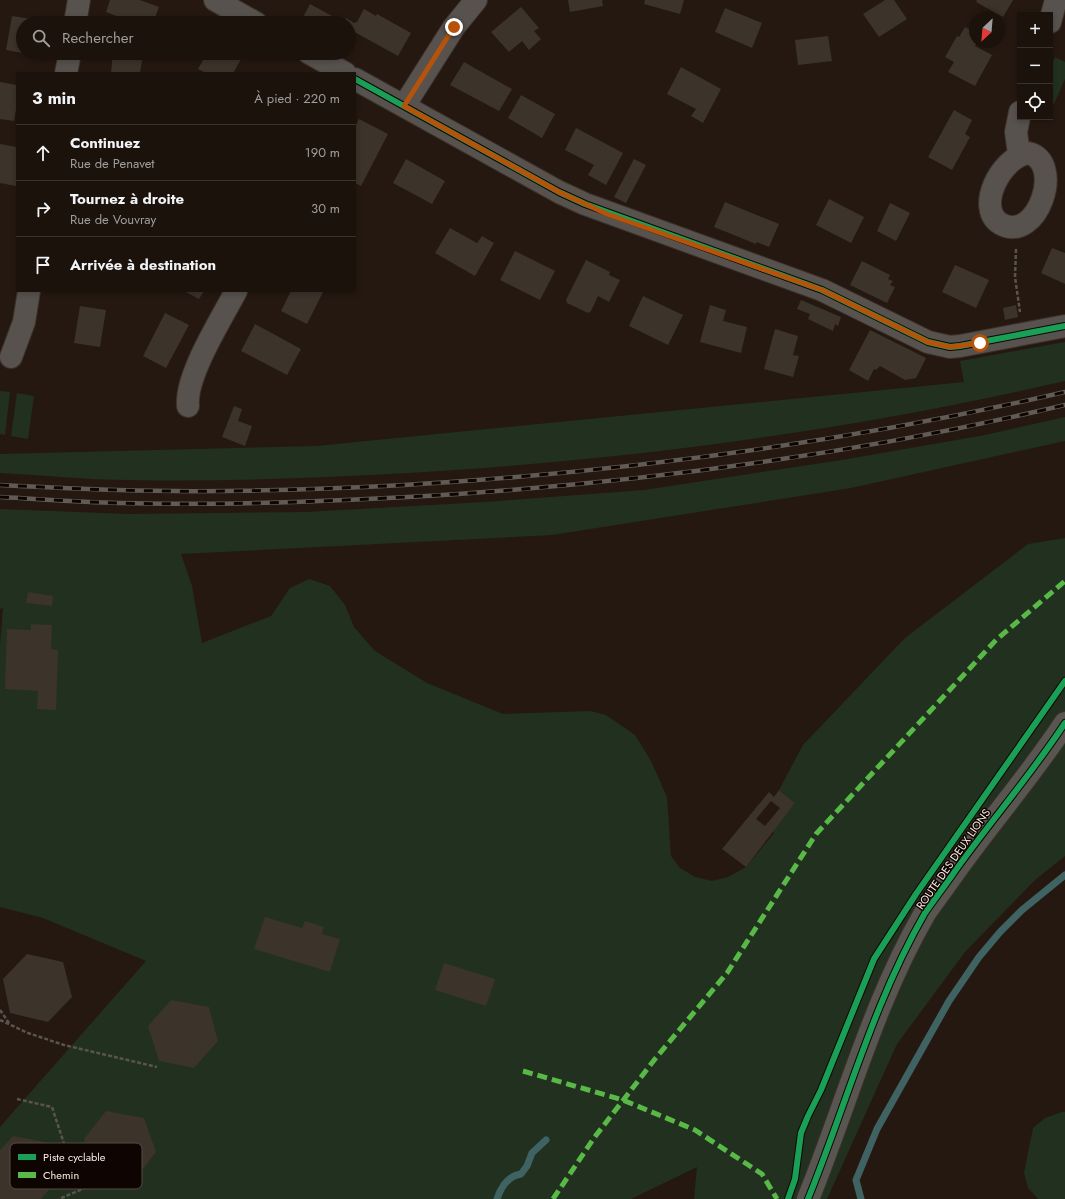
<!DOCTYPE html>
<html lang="fr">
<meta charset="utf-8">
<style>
body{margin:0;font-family:Jost,sans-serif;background:#251b15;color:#f1f3f6}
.controls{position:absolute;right:12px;top:12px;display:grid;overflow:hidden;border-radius:0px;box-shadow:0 2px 6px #0003}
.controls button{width:36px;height:36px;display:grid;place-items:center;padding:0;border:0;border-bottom:1px solid #3a322d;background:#1c120c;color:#f1f3f6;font:20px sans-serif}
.compass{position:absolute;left:969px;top:12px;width:36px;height:36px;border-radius:50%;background:#1c120c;box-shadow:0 2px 6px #0003;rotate:206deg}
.stop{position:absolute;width:12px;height:12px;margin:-9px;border:3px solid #b45309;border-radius:50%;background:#fff}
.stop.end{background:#b45309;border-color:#fff;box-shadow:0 1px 4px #0008}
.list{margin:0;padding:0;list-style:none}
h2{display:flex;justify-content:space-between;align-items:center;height:52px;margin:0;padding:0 16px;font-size:17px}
h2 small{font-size:13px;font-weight:400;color:#a09e9d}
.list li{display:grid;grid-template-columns:26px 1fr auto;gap:12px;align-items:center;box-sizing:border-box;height:56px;padding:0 16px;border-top:1px solid #3a322d}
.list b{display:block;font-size:15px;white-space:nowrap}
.list p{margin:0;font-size:13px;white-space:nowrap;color:#a09e9d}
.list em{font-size:13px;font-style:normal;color:#a09e9d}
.icon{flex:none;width:22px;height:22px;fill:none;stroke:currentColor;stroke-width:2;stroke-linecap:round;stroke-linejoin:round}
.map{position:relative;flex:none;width:1065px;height:1199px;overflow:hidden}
.search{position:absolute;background:#1c120c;box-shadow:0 2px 6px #0003;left:16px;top:16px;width:340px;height:44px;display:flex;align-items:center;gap:10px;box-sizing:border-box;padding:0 14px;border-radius:22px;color:#a09e9d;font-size:15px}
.panel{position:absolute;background:#1c120c;box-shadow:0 2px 6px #0003;left:16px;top:72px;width:340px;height:220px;border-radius:0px}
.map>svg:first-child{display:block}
.green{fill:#223020}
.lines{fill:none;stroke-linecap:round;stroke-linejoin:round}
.stream{stroke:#3e6362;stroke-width:7}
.building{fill:#3c332a;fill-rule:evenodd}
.street-casing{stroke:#3d322b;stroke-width:24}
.secondary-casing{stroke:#3d322b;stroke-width:24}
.path{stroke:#5a544f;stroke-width:2.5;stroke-dasharray:4 2;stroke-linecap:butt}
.street{stroke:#57524e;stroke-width:22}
.secondary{stroke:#595550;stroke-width:22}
.rail-casing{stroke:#615b56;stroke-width:4.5}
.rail{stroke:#0e0502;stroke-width:3;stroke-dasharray:9;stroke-linecap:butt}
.quiet{stroke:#58b947;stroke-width:5;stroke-dasharray:10 5;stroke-linecap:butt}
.cycleway-casing{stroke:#0e0502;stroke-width:8}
.cycleway{stroke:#1a9f57;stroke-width:6}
.route{stroke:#b45309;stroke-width:5}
.labels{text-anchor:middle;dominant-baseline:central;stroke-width:3;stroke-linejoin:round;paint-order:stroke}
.street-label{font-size:11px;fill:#fbebe2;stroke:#0e0502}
.key{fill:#0e0502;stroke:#554a45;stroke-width:1}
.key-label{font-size:11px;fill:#fbebe2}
</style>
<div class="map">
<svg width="1065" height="1199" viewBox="0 0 1065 1199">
<rect width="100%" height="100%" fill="#251810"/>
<path class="green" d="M1055,57L1065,62V79L1054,104L1050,103V69Z
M1065,342V381C849,431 630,460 409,473C316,478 223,482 129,480C86,480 43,475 0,473V454L316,446L964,382L960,361Z
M0,391L10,392L5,435L0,434Z
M17,393L34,396L28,439L11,436Z
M1065,417V441L851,488L552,535L181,554L192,586L202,643L271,616L290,588L309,579L330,586L345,605L354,627L375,651L427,683L503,714L590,711L606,715L635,735L651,761L667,797L671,856L680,868L695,877L712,881L728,877L746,867L774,833L772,831L795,803L779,790L803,745L905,638L1028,544L1065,538V856L1035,880L965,952L897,1044L827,1199H694L697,1167L631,1199H0V1127L146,961L43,918L0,907V645L3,608L0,609V509L128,514L306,512L485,502L644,490L842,460L985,435Z
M1062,1112H1065V1199H1038L1028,1188L1024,1173L1033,1128L1045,1118Z"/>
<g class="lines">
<path class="stream" d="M497,1199C501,1187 508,1176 521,1174L527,1166L532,1153L546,1140
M861,1199L856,1180L877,1129L949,1001L979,957L1000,932L1022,910L1065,875"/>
</g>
<path class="building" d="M110,0H140L159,7L153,23H134L106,12Z
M568,0H602L603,6L570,12Z
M645,0H684L680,14L644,4Z
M885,0H894L907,19L879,37L863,14Z
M977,0H1013L1003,17L976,2Z
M310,4L343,22L346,18L354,23L357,22L364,9L376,16L377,14L411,33L398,56L349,29V23H300Z
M521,7L539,28L534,31L541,39L529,50L522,41L509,52L491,32Z
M725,8L762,23L752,48L715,32Z
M12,16L38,20V23H23V53L6,50Z
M965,27L975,32V42H977L975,46L992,55L975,86L948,72L954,62L945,57L957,36L959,37Z
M828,36L832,61L798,65L795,40Z
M113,53L143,54L140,73H111Z
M207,53H238L243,56L233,73H206L198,69Z
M464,62L512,89L499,111L450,85Z
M681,67L721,89L703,123L691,116L696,109L667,94Z
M0,82L17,85V104L14,121L0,119Z
M521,95L555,114L542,138L508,118Z
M954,110L972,120L965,134L970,137L952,170L928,157Z
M359,119L388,134L361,186L355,183V127Z
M576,128L623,153L606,185L588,175L594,165L565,150Z
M0,144L17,147L16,186L0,183Z
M406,159L445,181L432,204L393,183Z
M634,159L646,165L626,203L614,197Z
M829,199L864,217L851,243L816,225Z
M725,202L779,224L769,247L757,242L756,244L714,227Z
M890,203L910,213L896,241L877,231Z
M450,228L477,243L482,236L494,243L475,276L435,253Z
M1052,248L1065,253V284L1041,273Z
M515,251L555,271L540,300L500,280Z
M586,260L610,272L609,275L620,280L609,302L598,296L591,311L588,313L567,303L566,300Z
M862,261L890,275L888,279L893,281L890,285L895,287L887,303L850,285Z
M955,265L989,280L976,308L942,292Z
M184,291H204L199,299Z
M291,291L323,292L307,324L281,311Z
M643,296L683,315L668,345L629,326Z
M801,300L841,317L838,326L835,324L833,331L808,319L810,314L797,309Z
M710,305L726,310L723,321L747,327L741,353L700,342Z
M1016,305L1018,317L1005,320L1003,308Z
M80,306L106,310L100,347L74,343Z
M165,313L189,325L166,368L143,356Z
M255,324L301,349L287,375L241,351Z
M775,329L798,336L793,355L799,356L793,377L764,369Z
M870,330L926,358L916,378L905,380L880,366L876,370L874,369L868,381L849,370Z
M234,406L242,409L238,421L252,426L245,446L222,437Z
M28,592L53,596L52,606L26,603Z
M31,624L52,625L51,649L58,650L56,710L37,709L38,691L5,689L7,629L31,630Z
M779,790L795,803L746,867L722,849L769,792L774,797ZM771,801L780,808L765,826L756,819Z
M265,917L302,928L305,921L324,927L322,934L340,939L330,972L254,949Z
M27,954L63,962L72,997L48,1022L10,1013L3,979Z
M444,963L495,979L486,1006L435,990Z
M171,1000L209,1007L218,1041L194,1068L159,1061L148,1026Z
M106,1111L144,1118L156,1152L133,1182L95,1175L84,1139Z
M13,1136L50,1143L60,1177L41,1199H0V1150Z"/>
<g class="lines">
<g class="street-casing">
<path id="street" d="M215,0L256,23
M1050,22L1056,0
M75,23L79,0
M309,53L345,73
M66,73L70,53
M355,79L559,192L585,204L822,290L928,342L950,347L960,346L1065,326
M404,106L454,27L476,0
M1028,153C1065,161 1038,244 1001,224C975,209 1000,158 1028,153Z
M1019,154L1016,132L1020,112
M11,357L24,322L29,291
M188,406C185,376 221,320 236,291"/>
</g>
<g class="secondary-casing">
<path id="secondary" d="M808,1199C847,1103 873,1003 925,913C934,900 944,887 953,874C989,823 1031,775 1065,723"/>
</g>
<path class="path" d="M1016,249L1015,277L1020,312
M0,1010L9,1023
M0,1020L28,1033L64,1045L157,1067
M17,1099L52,1107L74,1174L77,1176L101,1181L59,1199"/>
<use href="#street" class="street"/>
<use href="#secondary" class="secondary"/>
<g class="rail-casing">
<path id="rail" d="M0,485C39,487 79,489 118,490C213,493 309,490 404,485C626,472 848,442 1065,392
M0,497C39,499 79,502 118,503C231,506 345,501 458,494C661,480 866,452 1065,405"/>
</g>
<use href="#rail" class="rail"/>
<path class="quiet" d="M523,1071L623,1100L695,1130L762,1174L777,1199
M553,1199L594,1138L655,1059L727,973L816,834L996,640L1065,581"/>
<g class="cycleway-casing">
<path id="cycleway" d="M355,79L559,192L585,204L822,290L928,342L950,347L960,346L1065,326
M788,1199L795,1179L801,1133L808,1116L821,1090L874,959L916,894L1065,681
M808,1199C847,1103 873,1003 925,913C934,900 944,887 953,874C989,823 1031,775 1065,723"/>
</g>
<use href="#cycleway" class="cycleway"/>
</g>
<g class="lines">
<path class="route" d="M454,27L404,106L559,192L607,214L822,290L928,342L950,347L980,343"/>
</g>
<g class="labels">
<g class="street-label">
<text transform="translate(953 859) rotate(-55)">ROUTE DES DEUX LIONS</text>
</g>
</g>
<rect x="10" y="1143" width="132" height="46" rx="6" class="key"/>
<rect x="18" y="1154" width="18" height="6" fill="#1a9f57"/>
<rect x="18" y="1172" width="18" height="6" fill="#58b947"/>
<g class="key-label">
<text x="43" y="1161">Piste cyclable</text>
<text x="43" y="1179">Chemin</text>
</g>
</svg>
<div class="controls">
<button>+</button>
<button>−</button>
<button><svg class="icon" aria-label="locate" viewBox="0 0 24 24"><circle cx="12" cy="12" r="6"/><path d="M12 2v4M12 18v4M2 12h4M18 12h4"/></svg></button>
</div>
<svg class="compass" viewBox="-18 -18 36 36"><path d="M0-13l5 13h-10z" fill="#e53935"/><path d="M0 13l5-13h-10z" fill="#a09e9d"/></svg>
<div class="stop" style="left:980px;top:343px"></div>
<div class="stop end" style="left:454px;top:27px"></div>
<div class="search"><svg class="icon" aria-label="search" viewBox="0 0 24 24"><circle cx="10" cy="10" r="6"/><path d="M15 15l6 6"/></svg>Rechercher</div>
<section class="panel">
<h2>3 min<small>À pied · 220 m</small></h2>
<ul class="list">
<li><svg class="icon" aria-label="ahead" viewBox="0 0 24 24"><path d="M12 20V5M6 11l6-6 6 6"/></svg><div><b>Continuez</b><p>Rue de Penavet</p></div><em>190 m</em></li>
<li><svg class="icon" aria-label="right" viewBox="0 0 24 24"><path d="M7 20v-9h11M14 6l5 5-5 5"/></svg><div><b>Tournez à droite</b><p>Rue de Vouvray</p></div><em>30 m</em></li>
<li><svg class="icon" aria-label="arrive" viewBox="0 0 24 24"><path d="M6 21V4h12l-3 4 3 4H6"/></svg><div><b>Arrivée à destination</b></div></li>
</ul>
</section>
</div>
